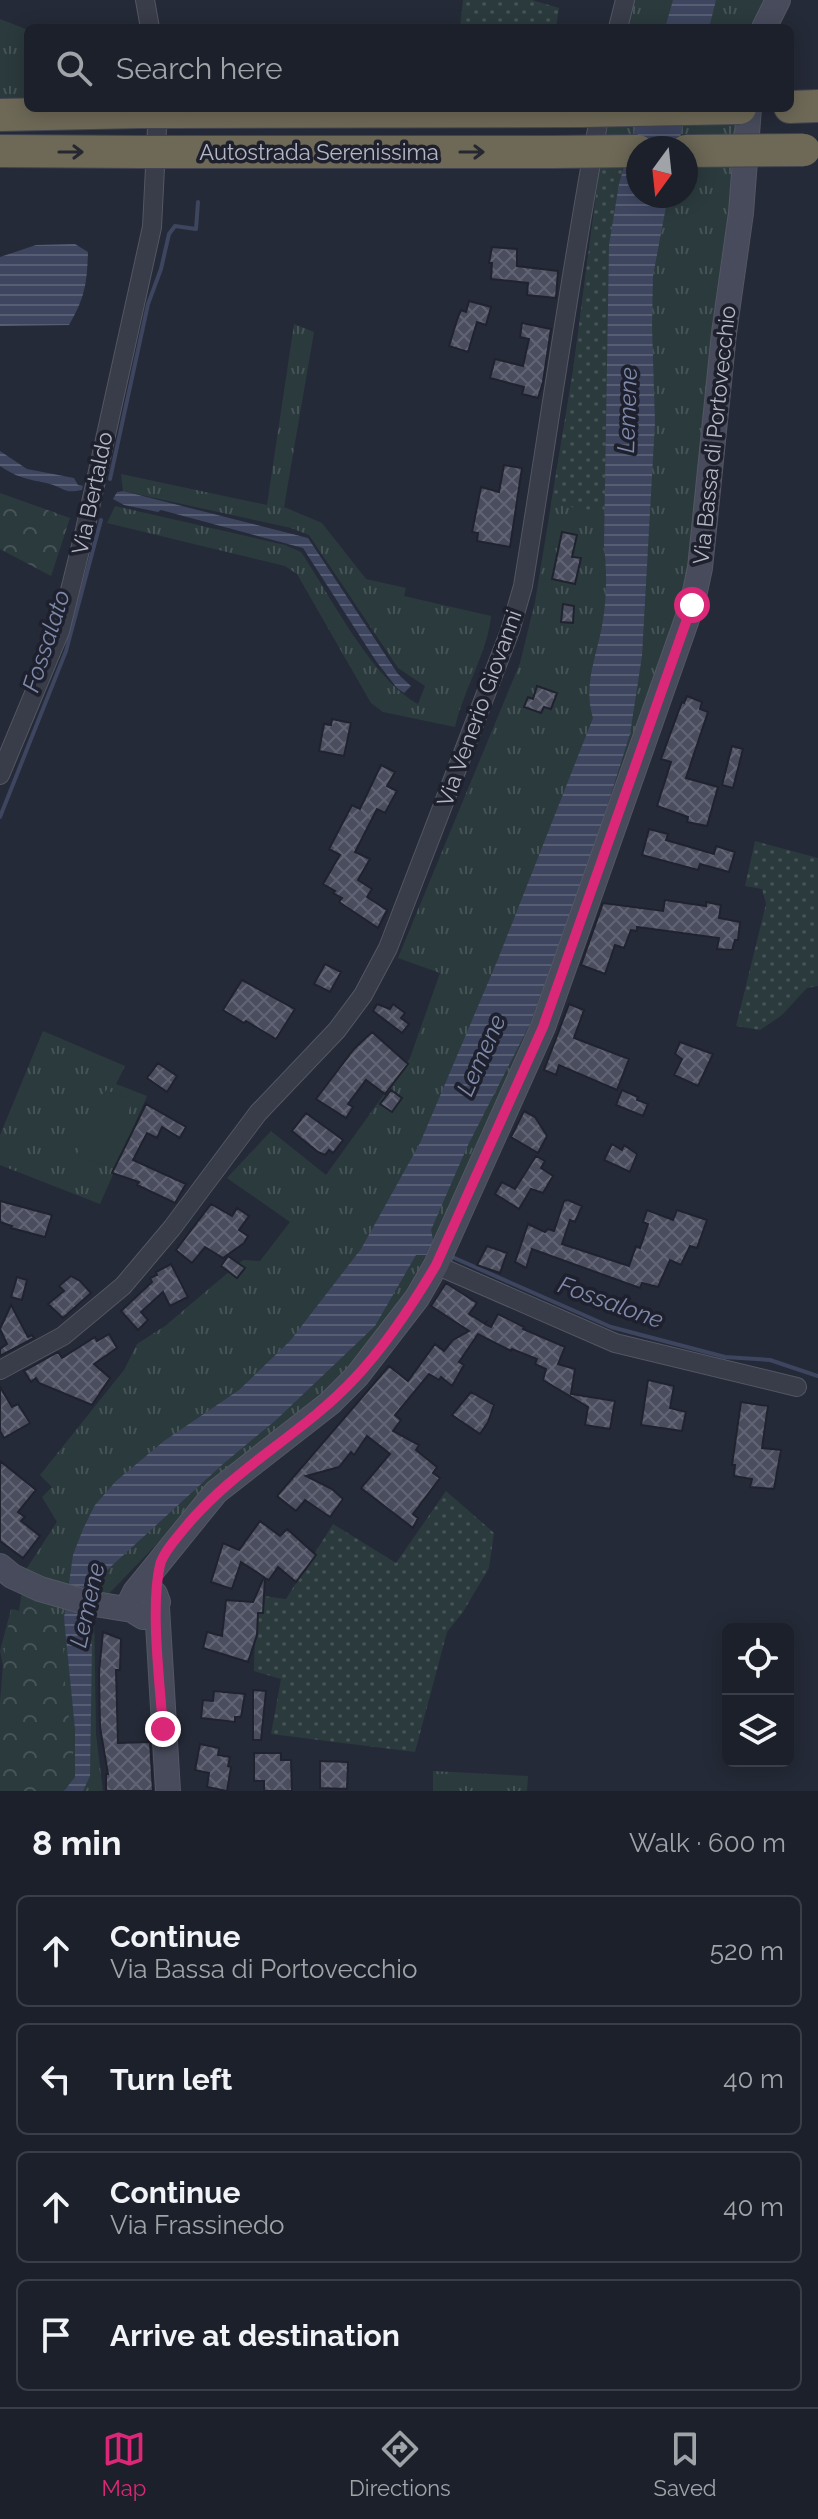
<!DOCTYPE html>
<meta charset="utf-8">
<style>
body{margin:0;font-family:Raleway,sans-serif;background:#252832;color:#f1f3f6}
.controls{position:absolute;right:24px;bottom:24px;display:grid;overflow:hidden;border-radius:12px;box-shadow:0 4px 20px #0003}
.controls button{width:72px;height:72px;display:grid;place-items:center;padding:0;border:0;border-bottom:2px solid #3a3e47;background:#1c202a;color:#f1f3f6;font:40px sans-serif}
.compass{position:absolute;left:626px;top:136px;width:72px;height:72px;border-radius:50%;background:#1c202a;box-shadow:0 4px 20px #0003;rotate:195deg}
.stop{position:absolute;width:24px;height:24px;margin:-18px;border:6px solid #db2777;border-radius:50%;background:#fff}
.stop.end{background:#db2777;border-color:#fff;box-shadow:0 2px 8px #0008}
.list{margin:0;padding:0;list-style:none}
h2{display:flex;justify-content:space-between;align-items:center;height:104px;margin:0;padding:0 32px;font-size:34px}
h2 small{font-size:26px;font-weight:400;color:#a0a3a8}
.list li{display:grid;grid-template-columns:52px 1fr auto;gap:24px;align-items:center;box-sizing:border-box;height:112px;margin:0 16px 16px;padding:0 16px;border:2px solid #3a3e47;border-radius:12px}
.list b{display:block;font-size:30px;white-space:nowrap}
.list p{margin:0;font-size:26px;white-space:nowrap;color:#a0a3a8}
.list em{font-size:26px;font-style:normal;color:#a0a3a8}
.icon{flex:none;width:44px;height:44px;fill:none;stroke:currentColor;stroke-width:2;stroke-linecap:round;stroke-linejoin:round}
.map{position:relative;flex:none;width:818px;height:1791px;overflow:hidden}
.search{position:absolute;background:#1c202a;box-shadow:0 4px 20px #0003;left:24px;right:24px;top:24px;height:88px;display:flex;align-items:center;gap:20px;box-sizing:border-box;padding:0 28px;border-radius:12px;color:#a0a3a8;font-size:30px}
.sheet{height:616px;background:#1c202a}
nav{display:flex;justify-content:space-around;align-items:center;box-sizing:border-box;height:112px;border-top:2px solid #3a3e47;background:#1c202a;font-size:22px;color:#a0a3a8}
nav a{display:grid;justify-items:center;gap:4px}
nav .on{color:#db2777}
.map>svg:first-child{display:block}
.grass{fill:url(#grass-tufts);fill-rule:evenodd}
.forest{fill:url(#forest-crowns)}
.garden{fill:url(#garden-dots)}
.pitch{fill:#2b3a3d}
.water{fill:url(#water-rules)}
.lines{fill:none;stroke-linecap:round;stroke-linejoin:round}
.stream{stroke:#3d455f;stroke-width:4}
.building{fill:url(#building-cross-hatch);stroke:#20232f;stroke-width:2}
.street-casing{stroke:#545763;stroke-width:20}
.secondary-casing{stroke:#545763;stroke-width:26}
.highway-casing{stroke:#414450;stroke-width:34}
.street{stroke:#393c49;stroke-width:18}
.secondary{stroke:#474b5b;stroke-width:24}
.highway{stroke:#6e6957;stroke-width:32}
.highway-bridge-casing{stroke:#414450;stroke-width:34;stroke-linecap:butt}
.highway-bridge{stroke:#6e6957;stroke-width:32}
.oneway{stroke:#262831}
.route{stroke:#db2777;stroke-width:10}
.labels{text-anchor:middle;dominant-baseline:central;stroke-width:7;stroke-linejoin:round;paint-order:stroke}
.street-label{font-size:22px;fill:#b4b7c4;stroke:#1e212d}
.water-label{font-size:24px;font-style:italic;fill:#7f89a9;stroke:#1e212d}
</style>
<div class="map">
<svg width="818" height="1791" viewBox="0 0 818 1791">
<defs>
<pattern id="grass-tufts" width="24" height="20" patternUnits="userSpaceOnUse" patternTransform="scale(2)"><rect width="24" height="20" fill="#2b3a3d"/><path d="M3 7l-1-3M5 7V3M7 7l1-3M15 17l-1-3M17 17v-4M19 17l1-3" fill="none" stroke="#475457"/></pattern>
<pattern id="forest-crowns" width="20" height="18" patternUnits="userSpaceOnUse" patternTransform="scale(2)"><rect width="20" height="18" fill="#2b3a3d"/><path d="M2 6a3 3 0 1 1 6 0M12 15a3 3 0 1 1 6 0" fill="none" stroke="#475457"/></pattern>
<pattern id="garden-dots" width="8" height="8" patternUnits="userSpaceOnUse" patternTransform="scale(2)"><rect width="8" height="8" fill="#2b3a3d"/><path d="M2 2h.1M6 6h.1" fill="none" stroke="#475457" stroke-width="1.8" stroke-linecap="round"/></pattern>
<pattern id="water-rules" width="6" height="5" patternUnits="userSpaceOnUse" patternTransform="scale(2)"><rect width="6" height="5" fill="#3d455f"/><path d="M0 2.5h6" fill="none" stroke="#575e74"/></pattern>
<pattern id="building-cross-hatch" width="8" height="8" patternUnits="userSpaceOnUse" patternTransform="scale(2)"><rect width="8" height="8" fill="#4a4d5e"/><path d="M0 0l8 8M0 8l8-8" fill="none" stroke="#626473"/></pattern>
</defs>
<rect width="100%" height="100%" fill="#252a38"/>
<path class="grass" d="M632,0H780L767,28H627Z
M0,19L28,30V99H0Z
M612,108H744L695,570L571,939L433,1257L354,1367L211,1488L94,1609L96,1734L103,1791H0V1702L3,1665L0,1651L11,1609L19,1611L25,1571L57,1522L42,1497L52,1487L40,1475L124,1370L137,1344L165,1326L243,1260L260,1261L290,1222L227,1178L271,1131L326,1175L410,1058L440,973L398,958L520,663L535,602L573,371L600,165ZM638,148H686V196H638Z
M294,324L314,332L284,507L322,523L366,579L406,588L404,596L491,616C488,651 463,691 455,727L383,712L371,703L297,574L285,566L107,523L115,506L285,545L301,552C331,597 372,679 418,704L425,686L398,668L309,535L291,528L123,491L121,474L267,505Z
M43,1031L125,1066L116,1084L147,1096L100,1204L0,1165V1135Z
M433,1771L528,1776L527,1791H433Z"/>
<path class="forest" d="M0,493L70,518L51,576L0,549Z
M21,1600L62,1628L66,1698L74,1750L62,1791H0C0,1730 0,1669 11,1609L19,1611Z"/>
<path class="garden" d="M463,0H532L559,8L556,28H460Z
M600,165L624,168L609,245L605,511H598L551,504L573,371Z
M755,841L818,858V986L807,988L782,1015L760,1030L736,1026L766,904L762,889L745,886Z
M446,1491L494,1533L489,1568L463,1612L447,1632L415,1752L271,1734L281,1679L254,1671L256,1595L286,1599L333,1524L396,1563Z"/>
<path class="pitch" d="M106,1090L133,1101L104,1165L77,1154Z"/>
<path class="water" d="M673,0H716L709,28H665Z
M641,108L685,114L678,148H638V196H668L653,276L652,327L655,422L642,656L630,734L595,845L530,1024L468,1145L431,1230L434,1244L428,1255H416L375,1326L276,1420L223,1464L106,1571L97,1576L87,1609L92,1646L90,1776L83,1791H64L75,1777V1729L64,1618L73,1555L83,1529L95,1505L116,1481L164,1441L239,1390L290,1341L361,1249L420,1143L498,959L593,718C583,686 596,658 602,626C607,598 607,573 604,545L609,245L619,184Z
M75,244L88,252C87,283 85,298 69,325L0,326V257L36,245Z
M0,451L27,469L74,478L78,485L83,486L82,490C63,494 65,488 50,484C29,479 19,479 0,466Z
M123,491L308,538L398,674L411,686L404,693L397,688L376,661L303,548L161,510L158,512L124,505L113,499L117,492Z"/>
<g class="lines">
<path class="stream" d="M110,479L148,304L161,269L169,234L175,226L196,229L198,202
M0,817L66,651L101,520
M450,1256L611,1327L725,1357L770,1360L818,1376"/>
</g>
<path class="building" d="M492,247L517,249V266L558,271L556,298L527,295L528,283L491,279L492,263H489Z
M469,301L491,307L486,325L477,322L468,352L449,346L457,320L461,310L466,312Z
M522,323L551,329L543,382L538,398L522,394L524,387L490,378L495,359L523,366L529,339L520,337Z
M504,465L522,468L510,547L477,541L478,533L472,532L481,487L499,492Z
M562,532L577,535L572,557L581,558L575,584L552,579Z
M563,604L574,606L573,623L561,622Z
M537,686L557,693L551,709L544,707L541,713L524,707L528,697L533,699Z
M687,696L702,702L700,709L708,712L686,778L718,787L707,826L687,822L688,817L657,806L671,762L661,759L682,702L684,703Z
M332,719L351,723L344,756L319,751L324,724L331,725Z
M732,746L743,749L733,788L722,785Z
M381,765L395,772L387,786L397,791L385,813L377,809L355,852L370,859L358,880L372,889L367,897L387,910L378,928L339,902L342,898L333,893L335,891L323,884L340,855L329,849L352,805L360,809Z
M649,829L668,834L666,840L714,854L716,846L735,852L729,872L700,864L698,870L642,855Z
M665,900L706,906V902L721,905L719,918L740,922L738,940H735L732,950L717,949L719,938L637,927V931L631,930L624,948L615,945L605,974L581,965L603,903L663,911Z
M325,964L341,972L330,992L314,984Z
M242,980L295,1009L276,1039L246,1021L244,1023L223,1010Z
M377,1004L390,1009L393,1004L405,1013L401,1018L409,1024L402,1033L373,1011Z
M569,1004L584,1010L574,1038L629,1059L617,1090L559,1065L556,1075L544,1070Z
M372,1032L408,1064L385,1094L366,1080L348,1104L353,1107L346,1118L316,1099L354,1049Z
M680,1042L713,1054L698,1086L674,1075L682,1059L675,1054Z
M158,1063L177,1076L167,1092L147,1078Z
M391,1090L402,1098L392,1112L380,1104Z
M622,1090L638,1097L637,1100L648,1104L643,1116L616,1105Z
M146,1104L186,1127L180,1138L162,1127L157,1138L147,1133L133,1160L186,1184L175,1203L137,1185L139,1182L112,1173Z
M524,1111L535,1117L547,1136L538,1153L511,1137Z
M306,1113L343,1140L333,1153L329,1150L325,1155L318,1152L292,1131Z
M612,1144L622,1150L624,1145L637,1154L630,1172L604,1160Z
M536,1156L545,1161L541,1168L553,1176L543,1193L531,1189L519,1209L495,1194L502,1182L515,1189Z
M568,1200L582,1206L575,1222L570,1220L562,1244L629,1266L636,1246L640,1248L648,1224L643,1222L647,1210L673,1220L677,1210L707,1220L697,1248L690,1246L681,1265L670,1260L658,1287L642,1283L640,1288L532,1249L526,1268L515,1262L528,1224L545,1232L548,1229L554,1231L564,1201Z
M0,1201L52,1215L45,1237L11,1228L12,1226L0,1222Z
M211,1204L232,1216L237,1208L249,1216L239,1230L248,1236L244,1243L223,1258L205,1247L192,1263L176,1250Z
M487,1246L507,1253L500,1273L477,1265Z
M228,1256L245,1268L237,1278L221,1266Z
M171,1264L188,1297L170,1306L163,1292L141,1312L148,1320L138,1330L121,1311L152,1282L150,1278L157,1275L156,1272Z
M71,1276L80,1281L91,1293L63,1318L48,1304L64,1291L59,1286Z
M17,1277L27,1280L22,1300L11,1297Z
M446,1283L477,1303L469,1314L484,1323L486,1322L485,1324L491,1327L498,1314L524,1327L523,1329L565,1347L558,1364L575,1369L571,1394L615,1401L610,1429L585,1425L588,1407L543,1380L546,1369L535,1364L537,1359L512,1349L511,1351L478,1334L459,1362L464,1365L452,1386L441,1377L439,1380L429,1374L395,1415L401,1420L393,1431L419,1445L416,1450L437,1467L433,1473L440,1478L413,1514L418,1518L413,1528L361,1488L390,1454L367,1436L354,1455L351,1452L339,1467L306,1476L332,1489L343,1499L330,1517L305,1500L296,1511L277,1496L389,1366L408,1381L435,1344L444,1351L453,1340L469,1331L431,1306Z
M11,1305L28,1337L32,1335L34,1338L0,1356V1349L7,1344L0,1329Z
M109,1334L117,1348L94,1364L110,1378L92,1405L39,1383L36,1378L31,1382L24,1371L58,1352L62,1358L95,1337L97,1341Z
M648,1380L674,1386L670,1408L686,1412L682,1431L641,1425Z
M0,1387L12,1407L18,1404L30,1423L4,1438L0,1431Z
M471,1392L494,1405L488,1422L480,1434L452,1415Z
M741,1402L768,1406L762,1448L781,1450L774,1489L750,1487L752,1479L734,1476L735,1465H732Z
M0,1461L36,1490L18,1512L25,1517L21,1521L40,1536L23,1558L0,1541Z
M260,1521L280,1536L287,1529L316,1555L296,1582L278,1567L269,1580L265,1578L263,1613H258L257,1635L248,1662L203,1648L207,1632L222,1636L226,1600L253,1602L264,1577L241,1562L232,1589L211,1582L223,1543L239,1550Z
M103,1632L121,1639L120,1670H116L118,1743L150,1742L153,1791H106V1774H108L100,1727L99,1672Z
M253,1690L266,1691L261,1740H253Z
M214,1691L245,1694L241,1717H235V1722L201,1718L203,1700L213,1701Z
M200,1744L219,1748L218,1755L230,1757L228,1766L231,1767L227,1791L207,1787L209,1773L195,1770Z
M254,1753H281V1760H291L292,1791H264V1781H254Z
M320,1761L348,1762L347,1789L320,1788Z"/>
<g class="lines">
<g class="street-casing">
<path id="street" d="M145,0L150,28
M618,28L625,0
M0,775L60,631L85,530L152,227L158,108
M436,1265L615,1343L797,1387
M0,1370L63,1336L123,1286L172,1228L258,1113L337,1030L363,995L388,948L510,631L523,586C549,427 571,267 601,108"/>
</g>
<g class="secondary-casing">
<path id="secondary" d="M764,28L778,0
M0,1566L12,1576L40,1589L89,1603L132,1610L143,1617L155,1611L158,1602L155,1594L143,1589L135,1592L130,1602L132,1610
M135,1592L216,1492L330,1403L357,1376L417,1298L436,1265L543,1027L692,605L700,568L724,333L741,213L749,108
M157,1607L168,1791"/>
</g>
<g class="highway-casing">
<path id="highway" d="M790,107L818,106
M172,112L581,111
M0,115L139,112
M0,151L143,152
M170,152H552"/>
</g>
<use href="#street" class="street"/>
<use href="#secondary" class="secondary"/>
<use href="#highway" class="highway"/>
<g class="highway-bridge-casing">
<path id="highway-bridge" d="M581,111L740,108
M139,112H172
M686,151L804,150
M143,152H170
M552,152L638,151"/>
</g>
<use href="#highway-bridge" class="highway-bridge"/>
</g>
<defs><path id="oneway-shaft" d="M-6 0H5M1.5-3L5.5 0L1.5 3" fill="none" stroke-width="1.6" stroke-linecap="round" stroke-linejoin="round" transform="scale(2)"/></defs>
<g class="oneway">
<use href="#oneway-shaft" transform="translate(71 152)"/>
<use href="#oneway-shaft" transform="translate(472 152)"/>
</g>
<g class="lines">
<path class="route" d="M163,1729C160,1683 150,1608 160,1565C163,1553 175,1540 183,1530C233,1468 302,1435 355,1378C386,1345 413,1304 436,1265L543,1027L692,605"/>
</g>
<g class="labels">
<g class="street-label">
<text x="319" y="152">Autostrada Serenissima</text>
<text transform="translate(714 435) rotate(-84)">Via Bassa di Portovecchio</text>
<text transform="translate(92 493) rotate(-78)">Via Bertaldo</text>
<text transform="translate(479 708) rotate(-70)">Via Venerio Giovanni</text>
</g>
<g class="water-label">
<text transform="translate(627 410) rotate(-88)">Lemene</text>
<text transform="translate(46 641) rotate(-72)">Fossalato</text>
<text transform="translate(481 1055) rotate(-66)">Lemene</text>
<text transform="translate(611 1302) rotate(20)">Fossalone</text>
<text transform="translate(87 1605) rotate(-77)">Lemene</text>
</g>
</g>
</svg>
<div class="controls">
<button><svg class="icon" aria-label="locate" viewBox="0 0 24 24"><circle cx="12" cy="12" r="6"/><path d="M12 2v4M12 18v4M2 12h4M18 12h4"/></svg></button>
<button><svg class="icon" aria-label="layers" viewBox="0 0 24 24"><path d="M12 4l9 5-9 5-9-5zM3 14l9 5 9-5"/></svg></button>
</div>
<svg class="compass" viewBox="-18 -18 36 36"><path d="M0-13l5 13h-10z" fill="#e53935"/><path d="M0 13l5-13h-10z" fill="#a0a3a8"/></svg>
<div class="stop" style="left:692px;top:605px"></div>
<div class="stop end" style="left:163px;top:1729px"></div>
<div class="search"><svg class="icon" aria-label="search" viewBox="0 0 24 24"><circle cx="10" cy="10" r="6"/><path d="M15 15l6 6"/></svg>Search here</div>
</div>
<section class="sheet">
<h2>8 min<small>Walk · 600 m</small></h2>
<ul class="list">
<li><svg class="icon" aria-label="ahead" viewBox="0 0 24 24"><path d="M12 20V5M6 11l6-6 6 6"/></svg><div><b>Continue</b><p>Via Bassa di Portovecchio</p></div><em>520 m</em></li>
<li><svg class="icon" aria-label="left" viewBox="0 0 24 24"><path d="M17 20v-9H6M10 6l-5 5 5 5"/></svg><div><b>Turn left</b></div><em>40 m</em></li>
<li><svg class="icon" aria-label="ahead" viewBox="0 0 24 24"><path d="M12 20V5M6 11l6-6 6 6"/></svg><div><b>Continue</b><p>Via Frassinedo</p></div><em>40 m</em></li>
<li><svg class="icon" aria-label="arrive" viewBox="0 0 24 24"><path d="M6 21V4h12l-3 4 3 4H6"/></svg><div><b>Arrive at destination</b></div></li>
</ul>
</section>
<nav>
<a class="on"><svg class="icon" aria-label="map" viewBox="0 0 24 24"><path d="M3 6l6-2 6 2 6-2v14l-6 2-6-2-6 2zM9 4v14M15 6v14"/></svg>Map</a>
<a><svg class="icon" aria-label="directions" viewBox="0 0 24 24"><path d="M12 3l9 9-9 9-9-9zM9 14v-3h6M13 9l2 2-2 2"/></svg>Directions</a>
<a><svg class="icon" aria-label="saved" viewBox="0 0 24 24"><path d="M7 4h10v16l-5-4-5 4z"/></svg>Saved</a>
</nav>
